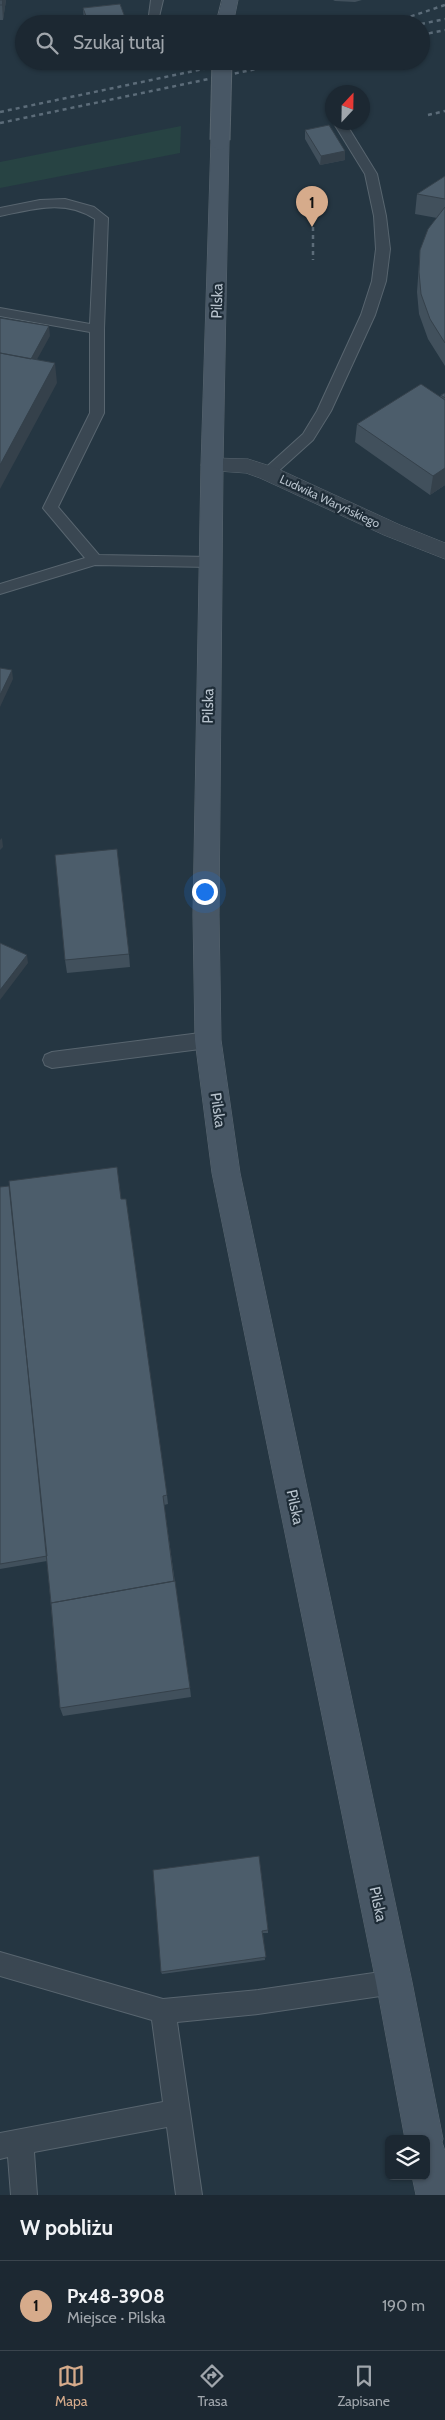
<!DOCTYPE html>
<html lang="pl">
<meta charset="utf-8">
<style>
body{margin:0;font-family:Cabin,sans-serif;background:#25303a;color:#f1f3f6}
.controls{position:absolute;right:15px;bottom:15px;display:grid;overflow:hidden;border-radius:8px;box-shadow:0 1px 4px #0004}
.controls button{width:45px;height:45px;display:grid;place-items:center;padding:0;border:0;border-bottom:1px solid #3a444d;background:#1c2832;color:#f1f3f6;font:25px sans-serif}
.compass{position:absolute;left:325px;top:85px;width:45px;height:45px;border-radius:50%;background:#1c2832;box-shadow:0 1px 4px #0004;rotate:22deg}
.you{position:absolute;left:204px;top:891px;width:18px;height:18px;margin:-12px;border:4px solid #fff;border-radius:50%;background:#1a73e8;box-shadow:0 0 0 8px #1a73e833}
.badge{display:grid;place-items:center;width:32px;height:32px;border-radius:50%;background:#d6ab8b;color:#111;font-size:16px;font-weight:700}
.pin{position:absolute;translate:-50% -41px;filter:drop-shadow(0 1px 2px #0008)}
.pin::after{content:'';position:absolute;top:26px;width:18px;height:15px;background:inherit;clip-path:polygon(0 0,100% 0,50% 100%)}
.list{margin:0;padding:0;list-style:none}
h2{display:flex;justify-content:space-between;align-items:center;height:65px;margin:0;padding:0 20px;font-size:21px}
h2 small{font-size:16px;font-weight:400;color:#a0a6ac}
.list li{display:grid;grid-template-columns:32px 1fr auto;gap:15px;align-items:center;box-sizing:border-box;height:90px;padding:0 20px;border-top:1px solid #3a444d}
.list b{display:block;font-size:19px;white-space:nowrap}
.list p{margin:0;font-size:16px;white-space:nowrap;color:#a0a6ac}
.list em{font-size:16px;font-style:normal;color:#a0a6ac}
.icon{flex:none;width:28px;height:28px;fill:none;stroke:currentColor;stroke-width:2;stroke-linecap:round;stroke-linejoin:round}
.map{position:relative;flex:none;width:445px;height:2195px;overflow:hidden}
.search{position:absolute;background:#1c2832;box-shadow:0 1px 4px #0004;left:15px;right:15px;top:15px;height:55px;display:flex;align-items:center;gap:12px;box-sizing:border-box;padding:0 18px;border-radius:28px;color:#a0a6ac;font-size:19px}
.sheet{height:155px;background:#1c2832}
nav{display:flex;justify-content:space-around;align-items:center;box-sizing:border-box;height:70px;border-top:1px solid #3a444d;background:#1c2832;font-size:14px;color:#a0a6ac}
nav a{display:grid;justify-items:center;gap:2px}
nav .on{color:#d6ab8b}
.map>svg:first-child{display:block}
.green{fill:#274343}
.lines{fill:none;stroke-linecap:round;stroke-linejoin:round}
.lane-casing{stroke:#58656f;stroke-width:2}
.street-casing{stroke:#58656f;stroke-width:1}
.secondary-casing{stroke:#58656f;stroke-width:1}
.lane{fill:#3a4752;fill-rule:evenodd}
.street{fill:#3a4752;fill-rule:evenodd}
.secondary{fill:#485765;fill-rule:evenodd}
.rail{stroke:#5c6c79;stroke-width:2.5;stroke-dasharray:4 4;stroke-linecap:butt}
.secondary-bridge-casing{stroke:#58656f;stroke-width:21;stroke-linecap:butt}
.secondary-bridge{stroke:#485765;stroke-width:19}
.wall{fill:#41505c}
.shaded-wall{fill:#35414b}
.building{fill:#4c5d6b;stroke:#35414b}
.labels{text-anchor:middle;dominant-baseline:central;stroke-width:4.5;stroke-linejoin:round;paint-order:stroke}
.far-street-label{font-size:12px;fill:#b7c2cc;stroke:#1e2c37}
.street-label{font-size:15px;fill:#b7c2cc;stroke:#1e2c37}
</style>
<div class="map">
<svg width="445" height="2195" viewBox="0 0 445 2195">
<rect width="100%" height="100%" fill="#253642"/>
<path class="green" d="M181,126L180,153L0,188V162Z"/>
<g class="lines">
<g class="lane-casing">
<path id="lane" d="M151,0H163L159,17H151L149,15Z
M333,122H345L377,174L386,216L390,249L386,281L375,315L331,411L313,440L273,476L268,478L261,473L263,470L303,434L317,411L361,315L372,281L376,249L374,216L365,174Z
M65,199L94,207L108,218L104,329V413L58,507L99,555L211,557L216,558L219,562L216,566L211,567L95,565L0,594V584L85,558L43,508L90,413V332L0,316V308L90,324L95,219C65,199 34,209 0,216V208L40,200Z
M208,1032L214,1035L217,1040L214,1045L208,1048L52,1068L45,1065L43,1060L45,1055L52,1052Z
M0,1952L163,1999L258,1990L394,1970L403,1973L406,1982L403,1991L394,1994L258,2014L177,2022L202,2195H176L167,2127L34,2152L37,2195H11L8,2157L0,2159V2133L163,2102L152,2020L0,1976Z"/>
</g>
<g class="street-casing">
<path id="street" d="M212,458L248,459L276,468L400,525L445,543V559L384,535L260,478L246,473L204,470L201,465L204,460Z"/>
</g>
<g class="secondary-casing">
<path id="secondary" d="M222,0H238L233,24H216Z
M220,135L226,136L229,140L223,465L219,915L221,1040L240,1173L412,1982L443,2139L442,2142L445,2151V2195H416L412,2176H426V2139H405L376,1982L212,1173L195,1040L193,915L201,465L211,140L214,136Z"/>
</g>
<use href="#lane" class="lane"/>
<use href="#street" class="street"/>
<use href="#secondary" class="secondary"/>
<path class="rail" d="M388,24L445,5
M421,24L445,19
M421,35L445,30
M0,112L241,61
M428,115L445,111
M0,123L294,61
M313,195V260"/>
<g class="secondary-bridge-casing">
<path id="secondary-bridge" d="M220,140L222,61"/>
</g>
<use href="#secondary-bridge" class="secondary-bridge"/>
</g>
<path class="wall" d="M0,0H6L3,20H0Z
M333,0H362L355,2L335,1Z
M120,4L127,24H84L83,8Z
M305,130L345,151V160L320,165L305,139Z
M445,176V366L428,339L419,314L417,292L420,250L437,218L415,214L417,194Z
M445,393V485L430,495L355,442L357,424L440,397L441,395Z
M129,954L130,967L67,973L65,960Z
M0,1187L121,1199L167,1495L168,1504L164,1505L190,1688L191,1697L63,1716L60,1708L47,1561L0,1569Z
M259,1856L268,1930V1933H263L265,1960L162,1974L161,1972Z"/>
<path class="shaded-wall" d="M2,0H6L3,20L2,5Z
M345,151V160L320,165L321,156Z
M49,326L50,336L29,374L28,365Z
M55,363L57,383L0,489V465Z
M445,468V485L430,495L433,476Z
M12,670L13,679L0,707V695Z
M2,838L3,847L0,850V840Z
M27,955L28,963L0,1000V990Z"/>
<path class="building" d="M0,0H2V5H0Z
M120,4L127,23L89,24L83,8Z
M329,125L345,151L321,156L305,130Z
M445,176V199L417,194Z
M445,207V343L430,319L421,294L419,272L420,250L428,229Z
M0,318L49,326L31,359L0,353Z
M0,353L55,363L0,465Z
M421,384L445,400V468L433,476L357,424Z
M445,393V398L441,395Z
M0,668L12,670L0,695Z
M117,849L129,954L65,960L55,855Z
M0,943L27,955L0,990Z
M117,1167L121,1199H126L167,1495L163,1496L174,1581L51,1603L9,1181Z
M9,1186L47,1556L0,1564V1187Z
M175,1581L190,1688L60,1708L51,1603Z
M259,1856L268,1930L262,1931L266,1957L161,1972L153,1870Z"/>
<g class="labels">
<g class="far-street-label">
<text transform="translate(330 501) rotate(25)">Ludwika Waryńskiego</text>
</g>
<g class="street-label">
<text transform="translate(217 301) rotate(-88)">Pilska</text>
<text transform="translate(208 706) rotate(-89)">Pilska</text>
<text transform="translate(218 1110) rotate(82)">Pilska</text>
<text transform="translate(295 1507) rotate(78)">Pilska</text>
<text transform="translate(378 1904) rotate(78)">Pilska</text>
</g>
</g>
</svg>
<div class="controls">
<button><svg class="icon" aria-label="layers" viewBox="0 0 24 24"><path d="M12 4l9 5-9 5-9-5zM3 14l9 5 9-5"/></svg></button>
</div>
<svg class="compass" viewBox="-18 -18 36 36"><path d="M0-13l5 13h-10z" fill="#e53935"/><path d="M0 13l5-13h-10z" fill="#a0a6ac"/></svg>
<div class="you"></div>
<div class="pin badge" style="left:312px;top:227px">1</div>
<div class="search"><svg class="icon" aria-label="search" viewBox="0 0 24 24"><circle cx="10" cy="10" r="6"/><path d="M15 15l6 6"/></svg>Szukaj tutaj</div>
</div>
<section class="sheet">
<h2>W pobliżu<small></small></h2>
<ul class="list">
<li><span class="badge">1</span><div><b>Px48-3908</b><p>Miejsce · Pilska</p></div><em>190 m</em></li>
</ul>
</section>
<nav>
<a class="on"><svg class="icon" aria-label="map" viewBox="0 0 24 24"><path d="M3 6l6-2 6 2 6-2v14l-6 2-6-2-6 2zM9 4v14M15 6v14"/></svg>Mapa</a>
<a><svg class="icon" aria-label="directions" viewBox="0 0 24 24"><path d="M12 3l9 9-9 9-9-9zM9 14v-3h6M13 9l2 2-2 2"/></svg>Trasa</a>
<a><svg class="icon" aria-label="saved" viewBox="0 0 24 24"><path d="M7 4h10v16l-5-4-5 4z"/></svg>Zapisane</a>
</nav>
